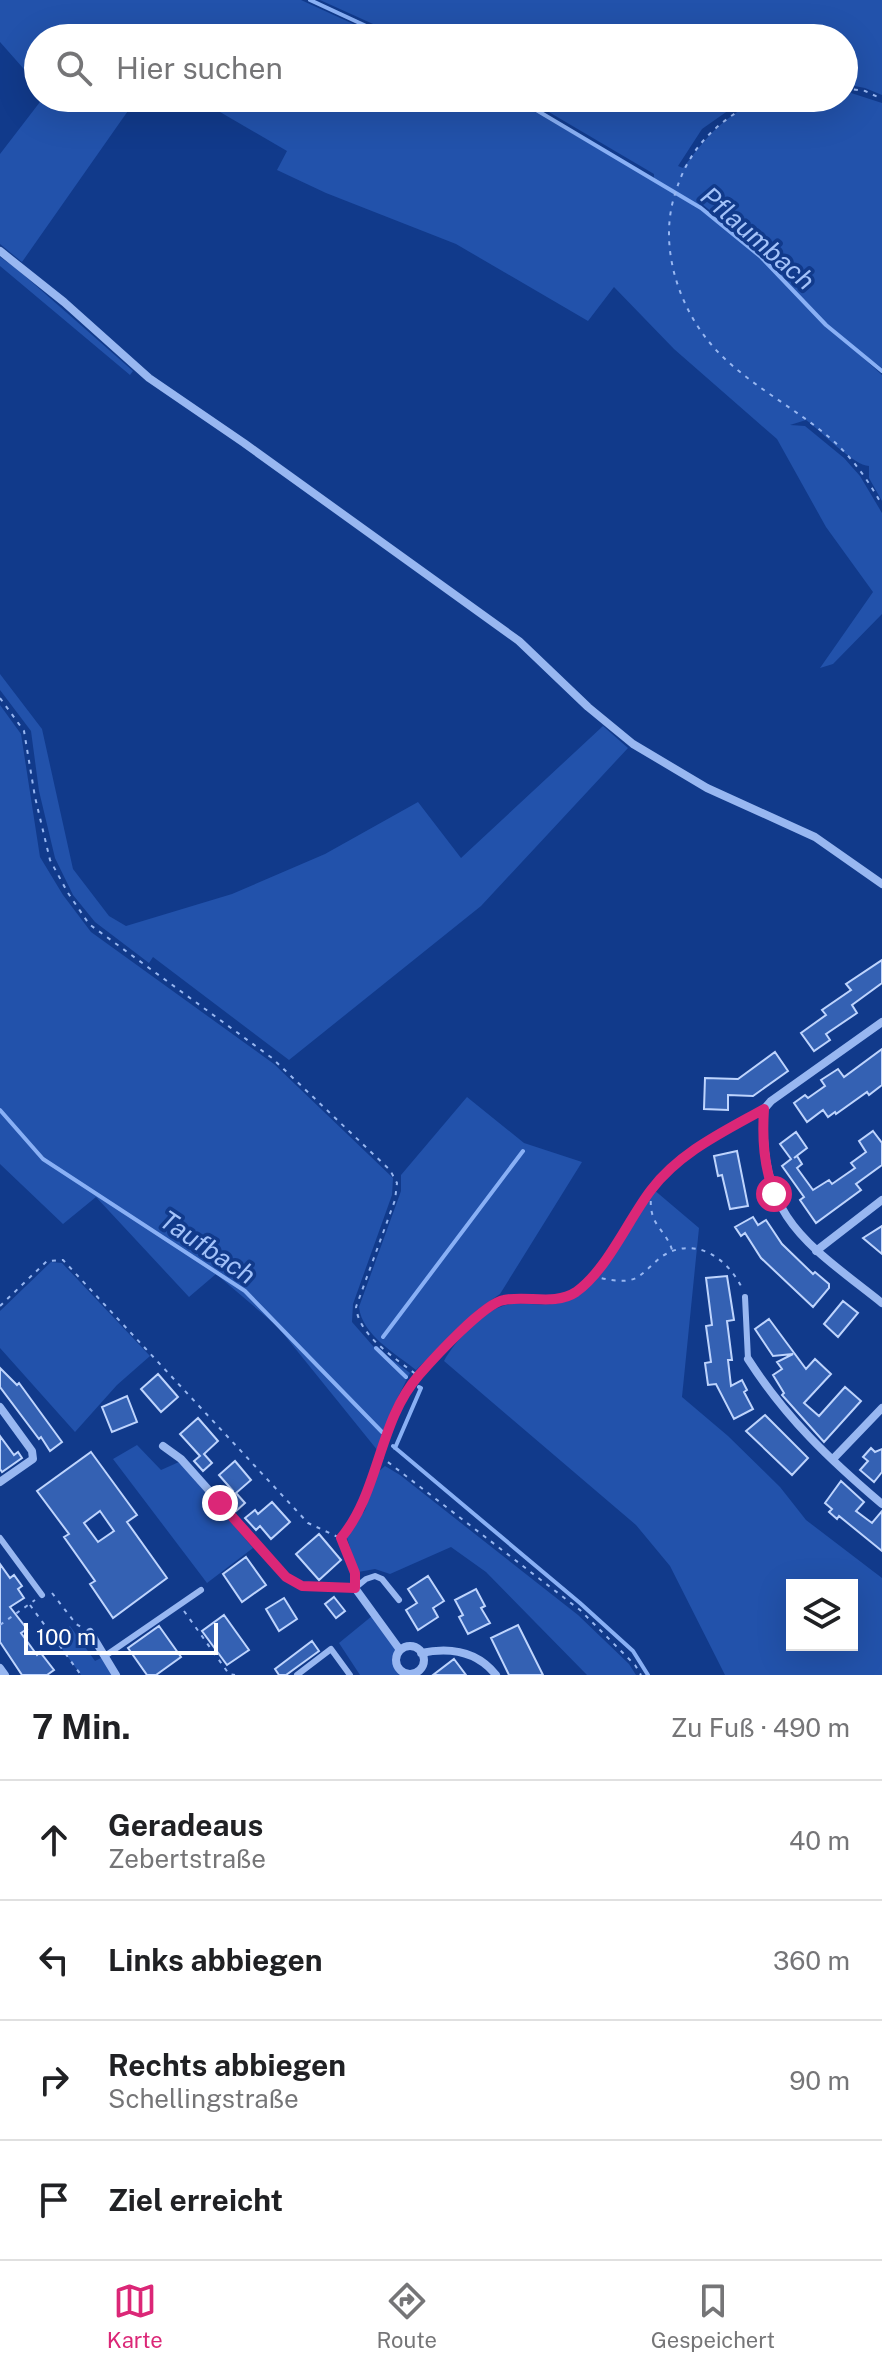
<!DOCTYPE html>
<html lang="de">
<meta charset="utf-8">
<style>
body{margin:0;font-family:"Public Sans",sans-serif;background:#f2f2f2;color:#202124}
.controls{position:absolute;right:24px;bottom:24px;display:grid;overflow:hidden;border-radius:0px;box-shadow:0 8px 32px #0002}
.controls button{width:72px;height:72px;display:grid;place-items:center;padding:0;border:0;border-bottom:2px solid #e0e0e0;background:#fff;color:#202124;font:40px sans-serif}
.scale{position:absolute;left:24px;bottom:20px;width:194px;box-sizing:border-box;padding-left:8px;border:4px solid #fff;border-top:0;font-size:22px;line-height:28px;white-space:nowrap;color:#fff;-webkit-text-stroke:6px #113a8b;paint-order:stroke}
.stop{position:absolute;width:24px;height:24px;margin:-18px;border:6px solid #db2777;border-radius:50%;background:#fff}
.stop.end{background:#db2777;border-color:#fff;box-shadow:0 2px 8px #0008}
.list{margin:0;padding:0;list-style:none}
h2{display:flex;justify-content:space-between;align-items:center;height:104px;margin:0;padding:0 32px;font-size:34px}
h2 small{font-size:26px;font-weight:400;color:#757577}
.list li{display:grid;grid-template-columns:52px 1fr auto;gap:24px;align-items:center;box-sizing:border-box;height:120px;padding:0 32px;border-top:2px solid #e0e0e0}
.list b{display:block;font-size:30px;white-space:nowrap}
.list p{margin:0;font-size:26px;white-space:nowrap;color:#757577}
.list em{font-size:26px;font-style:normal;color:#757577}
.icon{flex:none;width:44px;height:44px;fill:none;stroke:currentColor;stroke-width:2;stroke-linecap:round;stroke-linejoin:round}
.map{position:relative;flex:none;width:882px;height:1675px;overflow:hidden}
.search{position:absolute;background:#fff;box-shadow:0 8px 32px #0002;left:24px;right:24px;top:24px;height:88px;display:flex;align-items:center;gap:20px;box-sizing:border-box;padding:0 28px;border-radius:44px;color:#757577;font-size:30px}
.sheet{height:584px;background:#fff}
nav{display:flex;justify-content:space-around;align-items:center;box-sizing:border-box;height:112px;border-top:2px solid #e0e0e0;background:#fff;font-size:22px;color:#757577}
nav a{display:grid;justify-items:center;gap:4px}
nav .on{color:#db2777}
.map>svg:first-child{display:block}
.green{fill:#2252ab;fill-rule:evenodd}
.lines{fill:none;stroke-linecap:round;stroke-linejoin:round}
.stream{stroke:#89b0f5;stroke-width:4}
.building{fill:#3461b3;stroke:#bed4fd;stroke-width:2;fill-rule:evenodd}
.path{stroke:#98b7f1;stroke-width:2;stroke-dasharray:4 6;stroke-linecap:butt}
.lane{stroke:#98b7f1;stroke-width:6}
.street{stroke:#98b7f1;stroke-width:8}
.route{stroke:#db2777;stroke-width:10}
.labels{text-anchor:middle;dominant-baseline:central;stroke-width:7;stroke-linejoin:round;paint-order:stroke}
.water-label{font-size:26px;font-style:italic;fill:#a3c2f9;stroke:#113a8b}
</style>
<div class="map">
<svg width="882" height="1675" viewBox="0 0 882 1675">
<rect width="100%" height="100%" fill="#113a8b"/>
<path class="green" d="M0,0H301L384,38H38V85L0,42Z
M320,0H882V95L865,88L844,84V38H404Z
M845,91L882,103V368L839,336L882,375V501L869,478V466C854,466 821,431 806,420L790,425L805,426L844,458L860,476L882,513V614L833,664L820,668L873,592L826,527L777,439L674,349L614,287L588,321L456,244L326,193L277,170L287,151L196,98H511L654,181V174L525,98H751L739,103L702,129L678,166L683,168C707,137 728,109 769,99C788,93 823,98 844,98ZM702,204L763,254L809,307L760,258L701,208Z
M43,98H137L22,262L0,244V154Z
M0,257L17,269L133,371L130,375L0,266Z
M0,674L42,729L73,869L109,916L126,926L232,894L325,854L418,802L461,858L603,726L628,748L481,906L289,1060L153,957L149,963L95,922L73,895L55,858L39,791L31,731L0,690Z
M0,705L21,734L40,857L63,895L91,932L274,1064L393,1178L392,1195L353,1304L352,1322L380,1354L394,1361L410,1373L390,1413L378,1451L277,1326L216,1274L189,1297L96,1197L63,1224L0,1164Z
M467,1097L524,1143L582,1162L500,1294L477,1310L416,1370C395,1353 362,1335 359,1307L401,1191V1175Z
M653,1189L699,1228L682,1397L728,1436L780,1487L806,1520L882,1578V1675H725L670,1566L636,1525L444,1361C455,1340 488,1305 512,1304C531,1303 556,1308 573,1298C597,1284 636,1215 653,1189ZM852,1585V1645H792V1585Z
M51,1262L62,1263L150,1356L117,1385L75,1432L0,1348V1311Z
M137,1445L161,1470L179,1462L253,1548L207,1583L113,1459Z
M385,1466L400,1475L578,1615L629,1664L636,1675H587L486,1572L451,1547L390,1574L375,1569L358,1572L347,1538L365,1510L377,1473Z
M372,1616L396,1649L392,1658L396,1671L403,1675H360L339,1643Z
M70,1626L95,1661L105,1656L116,1675H81L54,1638Z"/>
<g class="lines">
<path class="stream" d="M310,0L392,38
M516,98L701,208L761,257L826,325L882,371
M0,1110L43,1159L245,1291L382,1432
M383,1337L523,1151
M376,1348L406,1377
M393,1446L580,1603L633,1651L648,1675
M395,1448L421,1388L419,1387"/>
</g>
<path class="building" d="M882,960V983L852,1005L857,1013L826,1034L830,1040L814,1051L801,1033L826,1015L822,1010L851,990L846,984Z
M882,1049V1085L869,1095L867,1092L836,1114L835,1112L828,1117L823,1110L807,1122L794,1103L805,1095L808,1098L825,1086L821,1080L838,1069L844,1077Z
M775,1052L788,1071L753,1096L728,1095V1110L704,1109L705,1078L738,1079Z
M873,1131L882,1143V1165L856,1184L861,1190L816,1223L800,1200L804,1197L782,1166L791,1159L780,1144L796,1132L807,1148L794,1158L797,1156L802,1164L797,1168L813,1190L829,1180L832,1184L855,1168L851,1163L866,1152L859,1141Z
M737,1151L748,1206L730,1209L722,1175L718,1176L714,1156Z
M753,1217L758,1225L766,1220L782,1244L813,1274L815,1272L829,1284V1288L813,1307L761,1258L745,1233L741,1236L735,1227Z
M882,1226V1254L863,1238Z
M727,1276L734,1320L727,1321L732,1360H728L731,1386L742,1380L747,1390L744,1392L753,1409L734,1419L716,1384L708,1385L705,1363L711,1362L706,1326L712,1325L706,1278Z
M843,1301L858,1313L838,1337L824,1324Z
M769,1319L806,1369L815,1359L831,1374L804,1403L819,1416L845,1387L861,1401L824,1442L782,1395L784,1393L773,1375L782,1369L777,1362L793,1354L773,1356L755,1329Z
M0,1368L17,1385L19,1383L62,1442L50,1451L41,1437L39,1439L0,1387Z
M158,1374L178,1397L161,1412L141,1389Z
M127,1396L137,1422L112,1432L102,1407Z
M765,1415L808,1458L792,1475L746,1431Z
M198,1418L218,1441L204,1454L212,1463L203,1471L194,1461L200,1456L180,1434Z
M0,1436L14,1455L18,1452L22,1458L2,1472L0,1469Z
M871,1448L875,1452L882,1449V1472L874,1482L860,1470L868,1461L863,1457Z
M91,1452L137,1515L127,1522L167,1578L113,1618L90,1584L95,1581L64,1537L69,1534L37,1491ZM100,1511L114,1531L98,1542L84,1523Z
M235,1461L251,1480L236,1493L245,1503L236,1511L225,1498L233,1491L219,1475Z
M841,1481L864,1502L856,1511L872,1523L882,1511V1551L839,1516L837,1519L829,1512L832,1509L825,1503Z
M272,1502L290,1522L271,1539L260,1526L256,1530L245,1518L255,1510L258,1514Z
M319,1534L341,1560L319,1580L296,1554Z
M246,1557L266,1585L242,1602L223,1574Z
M0,1564L10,1578L14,1575L22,1586L18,1589L24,1598L10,1607L27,1629L21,1633L37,1655L40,1652L54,1670L47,1675H22L0,1642Z
M428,1576L444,1601L433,1608L438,1617L418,1630L406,1610L417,1603L408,1589Z
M476,1589L485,1606L481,1608L490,1623L468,1634L459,1617L463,1615L455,1600Z
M334,1597L345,1611L336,1618L325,1604Z
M284,1598L297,1619L279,1631L266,1609Z
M224,1615L249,1650L227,1665L202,1631Z
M518,1625L543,1675H509L491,1638Z
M159,1626L181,1657L156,1675H147L128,1648Z
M312,1641L319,1651L286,1675H279L275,1669Z
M454,1659L466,1675H433Z"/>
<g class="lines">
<path class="path" d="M844,88L865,91L882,99
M760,98C714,124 687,148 673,201C659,255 683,319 723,357C755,388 796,409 830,438C852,457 868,480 882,505
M0,698L24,731L35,797L50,860L68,893L89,924L272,1058L390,1170L397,1183L395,1200L356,1307C359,1337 396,1358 418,1376
M651,1191C651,1198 650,1206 652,1213C655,1227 668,1235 672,1250
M592,1276C605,1279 623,1284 636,1278C647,1272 655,1260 666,1254C697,1237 728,1259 742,1288
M0,1306L47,1261L63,1260L308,1523L340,1538
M380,1456L580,1610L635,1665L641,1675
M355,1573L341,1538C380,1491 378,1422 418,1375C433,1358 483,1304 504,1300C526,1295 555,1306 575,1293C604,1273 629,1219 650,1191C677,1156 715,1137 752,1116
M52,1593L76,1624L81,1627
M30,1605L81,1675
M184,1611L229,1674L235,1675
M0,1625L35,1600"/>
<path class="lane" d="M745,1297L748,1359
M0,1538L42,1595
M355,1588L366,1579L375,1576L382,1579L399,1600
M105,1656L201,1590
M297,1675L331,1649L350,1675"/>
<path class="street" d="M0,251L64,302L149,378L244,443L519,641L588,707L633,744L707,788L815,837L882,884
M882,1022L771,1101L764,1109C759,1218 805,1242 882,1303
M816,1251L882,1200
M748,1359C786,1418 829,1459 882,1504
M0,1407L32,1451L33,1459L0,1482
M163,1446L181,1459L286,1577L302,1586L355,1588L400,1650
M833,1459L882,1408
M90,1632L116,1675
M396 1660a14 14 0 1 1 28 0a14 14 0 1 1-28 0Z
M421,1653C450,1647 477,1651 496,1675
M0,1668L5,1675"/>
</g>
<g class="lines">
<path class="route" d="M220,1503L286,1577L302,1586L355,1588V1573L341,1538C380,1491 378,1422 419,1375C434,1358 484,1303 504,1300C527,1295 555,1306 576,1292C607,1270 628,1220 651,1190C680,1152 723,1132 764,1109C762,1140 764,1165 774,1194"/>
</g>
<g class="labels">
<g class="water-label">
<text transform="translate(758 238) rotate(41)">Pflaumbach</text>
<text transform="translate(208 1247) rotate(34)">Taufbach</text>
</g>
</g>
</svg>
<div class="controls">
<button><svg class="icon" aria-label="layers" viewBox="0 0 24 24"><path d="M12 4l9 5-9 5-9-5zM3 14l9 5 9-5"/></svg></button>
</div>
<div class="scale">100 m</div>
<div class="stop" style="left:774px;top:1194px"></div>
<div class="stop end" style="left:220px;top:1503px"></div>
<div class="search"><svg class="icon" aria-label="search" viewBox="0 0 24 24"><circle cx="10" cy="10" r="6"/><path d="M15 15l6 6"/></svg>Hier suchen</div>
</div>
<section class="sheet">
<h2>7 Min.<small>Zu Fuß · 490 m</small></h2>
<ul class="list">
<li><svg class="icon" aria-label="ahead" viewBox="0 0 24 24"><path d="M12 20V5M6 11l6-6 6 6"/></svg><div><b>Geradeaus</b><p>Zebertstraße</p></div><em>40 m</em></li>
<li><svg class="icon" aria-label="left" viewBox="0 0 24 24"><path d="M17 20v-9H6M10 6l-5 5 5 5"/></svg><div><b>Links abbiegen</b></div><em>360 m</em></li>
<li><svg class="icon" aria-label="right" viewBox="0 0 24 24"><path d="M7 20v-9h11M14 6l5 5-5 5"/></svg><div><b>Rechts abbiegen</b><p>Schellingstraße</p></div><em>90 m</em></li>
<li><svg class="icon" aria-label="arrive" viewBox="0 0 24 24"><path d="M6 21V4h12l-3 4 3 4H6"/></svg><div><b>Ziel erreicht</b></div></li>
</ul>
</section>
<nav>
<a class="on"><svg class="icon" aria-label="map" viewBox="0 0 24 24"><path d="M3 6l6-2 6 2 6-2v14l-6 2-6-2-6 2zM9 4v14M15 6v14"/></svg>Karte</a>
<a><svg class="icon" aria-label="directions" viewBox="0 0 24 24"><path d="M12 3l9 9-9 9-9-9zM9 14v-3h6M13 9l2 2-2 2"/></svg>Route</a>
<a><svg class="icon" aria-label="saved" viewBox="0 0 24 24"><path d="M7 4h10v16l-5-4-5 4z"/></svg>Gespeichert</a>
</nav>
